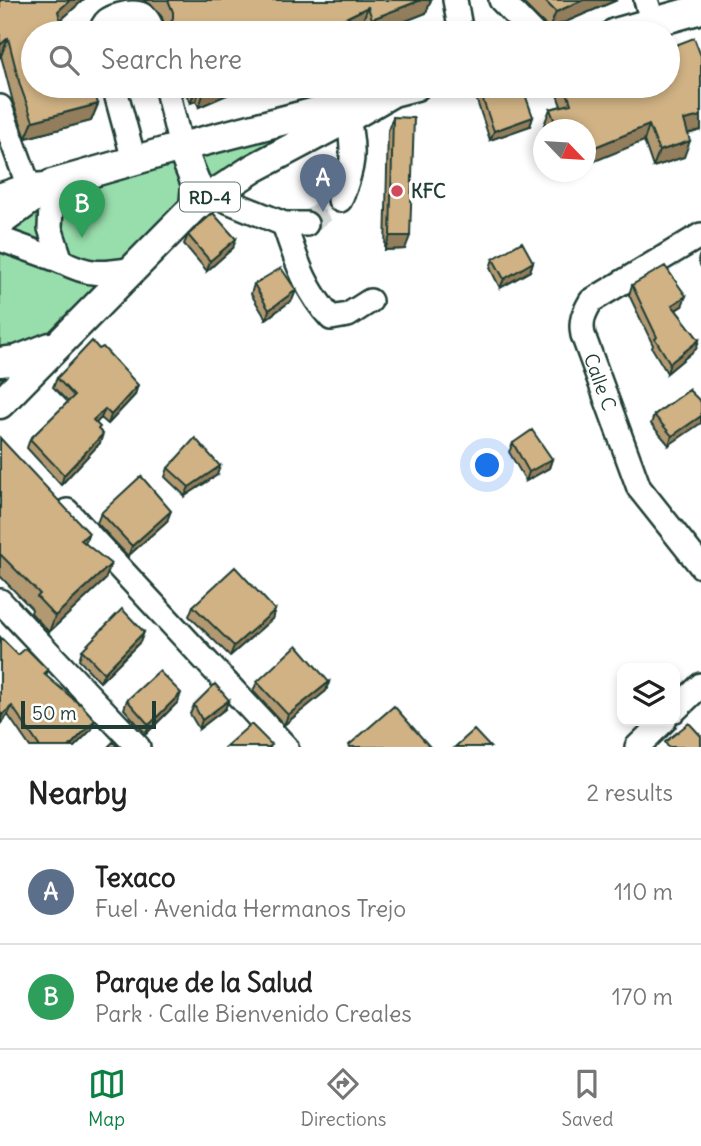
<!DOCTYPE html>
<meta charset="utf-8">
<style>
body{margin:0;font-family:Delius,sans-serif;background:#f6f6f6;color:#222}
.controls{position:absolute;right:21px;bottom:21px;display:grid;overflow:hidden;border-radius:14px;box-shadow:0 4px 10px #0003}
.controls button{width:63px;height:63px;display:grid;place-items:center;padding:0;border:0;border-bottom:2px solid #e0e0e0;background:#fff;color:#222;font:35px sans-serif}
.compass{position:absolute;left:533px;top:119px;width:63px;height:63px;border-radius:50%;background:#fff;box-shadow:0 4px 10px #0003;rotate:115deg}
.scale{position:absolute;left:21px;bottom:18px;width:135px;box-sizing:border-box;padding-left:7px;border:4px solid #1f3d34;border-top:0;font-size:19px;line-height:24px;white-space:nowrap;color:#1f3d34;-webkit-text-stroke:5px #fff;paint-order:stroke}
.you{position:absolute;left:488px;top:466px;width:24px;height:24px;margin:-18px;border:5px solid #fff;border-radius:50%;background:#1a73e8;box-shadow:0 0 0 10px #1a73e833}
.badge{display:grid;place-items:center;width:46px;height:46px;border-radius:50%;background:#0b8043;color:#fff;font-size:23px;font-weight:700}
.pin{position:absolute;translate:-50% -58px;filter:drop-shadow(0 2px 4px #0008)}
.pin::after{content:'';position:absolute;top:37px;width:24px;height:21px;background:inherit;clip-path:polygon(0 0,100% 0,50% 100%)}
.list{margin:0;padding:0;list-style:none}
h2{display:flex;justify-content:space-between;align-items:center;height:91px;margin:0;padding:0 28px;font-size:30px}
h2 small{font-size:23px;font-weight:400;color:#767676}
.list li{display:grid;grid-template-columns:46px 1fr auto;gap:21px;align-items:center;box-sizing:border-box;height:105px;padding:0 28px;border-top:2px solid #e0e0e0}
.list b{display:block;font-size:26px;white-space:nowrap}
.list p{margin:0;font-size:23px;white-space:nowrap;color:#767676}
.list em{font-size:23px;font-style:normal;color:#767676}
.icon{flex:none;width:38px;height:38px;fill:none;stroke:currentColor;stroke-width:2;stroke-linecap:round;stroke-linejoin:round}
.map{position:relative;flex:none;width:701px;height:747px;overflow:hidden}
.search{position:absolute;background:#fff;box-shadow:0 4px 10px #0003;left:21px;right:21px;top:21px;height:77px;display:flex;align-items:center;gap:18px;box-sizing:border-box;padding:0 24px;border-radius:38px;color:#767676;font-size:26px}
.sheet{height:301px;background:#fff}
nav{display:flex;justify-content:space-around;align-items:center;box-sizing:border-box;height:98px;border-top:2px solid #e0e0e0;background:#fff;font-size:19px;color:#767676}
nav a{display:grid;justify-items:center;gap:4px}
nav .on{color:#0b8043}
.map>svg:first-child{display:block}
.green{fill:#98deac;stroke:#5c8e70;stroke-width:2}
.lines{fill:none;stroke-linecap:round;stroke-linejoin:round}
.minor-tunnel{stroke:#d2d8d6;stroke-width:23;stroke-dasharray:23 11;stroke-linecap:butt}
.minor-casing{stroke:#1f3d34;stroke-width:28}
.major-casing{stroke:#1f3d34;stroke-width:33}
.minor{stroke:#fff;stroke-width:23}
.major{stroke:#fff;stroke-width:28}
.wall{fill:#b39972;stroke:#1f3d34;stroke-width:2}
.shaded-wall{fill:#927d5c;stroke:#1f3d34;stroke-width:2}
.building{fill:#d0b284;stroke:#1f3d34;stroke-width:2}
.poi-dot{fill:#d1495b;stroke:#fff;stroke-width:2.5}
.labels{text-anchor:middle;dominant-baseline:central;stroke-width:7;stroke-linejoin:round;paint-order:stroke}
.shield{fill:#fff;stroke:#627771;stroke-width:2}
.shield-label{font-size:18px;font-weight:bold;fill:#1f3d34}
.poi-label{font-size:19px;font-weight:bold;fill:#1f3d34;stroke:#fff;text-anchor:start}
.street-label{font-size:19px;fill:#1f3d34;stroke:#fff}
</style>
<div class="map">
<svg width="701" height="747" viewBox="0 0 701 747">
<rect width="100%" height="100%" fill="#fff"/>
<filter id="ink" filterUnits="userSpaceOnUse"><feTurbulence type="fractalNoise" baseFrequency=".0143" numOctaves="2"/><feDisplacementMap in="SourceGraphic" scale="14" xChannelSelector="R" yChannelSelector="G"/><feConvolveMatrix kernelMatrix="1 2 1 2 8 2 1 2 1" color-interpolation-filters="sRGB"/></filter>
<g filter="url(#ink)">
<path class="green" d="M393,92L254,168L0,404V195Z"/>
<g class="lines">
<path class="minor-tunnel" d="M306,224L340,200"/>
<g class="minor-casing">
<g id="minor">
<path d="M455,0L461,33"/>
<path d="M501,0L533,33"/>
<path d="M646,0L653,23"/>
<path d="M101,33C103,21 109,18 120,15C138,10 148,13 153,33"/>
<path d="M114,86L134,160"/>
<path d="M166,86L181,147"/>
<path d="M0,107L33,198"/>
<path d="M0,195L27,186L52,184L50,228L61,261C90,276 102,274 134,269"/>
<path d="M213,195L284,224H306"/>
<path d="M340,200C354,167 355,153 348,118"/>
<path d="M284,224C296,259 305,290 331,318L348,315L370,301"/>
<path id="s1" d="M701,235L591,301C584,313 580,321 583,335L639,488L701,566"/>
<path d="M0,239L61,261"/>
<path d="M67,511L286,747"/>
<path d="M0,601L138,747"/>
<path d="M675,710L701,685"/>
<path d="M637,747L664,721"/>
</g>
</g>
<g class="major-casing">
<path id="major" d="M615,33L701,9
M181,147L196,184L194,207
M0,222L52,184L181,147L416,86
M0,362L17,360L50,347
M0,404L194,207L254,168L348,118L393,92"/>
</g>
<use href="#minor" class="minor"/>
<use href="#major" class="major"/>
</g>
<path class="wall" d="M0,0H83L60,21L33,33L98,104L91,121L26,138L13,102L1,56L0,57Z
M144,0H431L426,13L375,33H364L361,25L345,33H167L166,29L161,15L153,6Z
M520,0H617L549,29Z
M701,56V130L688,134L684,157L653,167L644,141L585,130H546L544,125L550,109L561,106L554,86H668Z
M183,86H233L229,94L199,107L196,101L190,103Z
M478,86L533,117L530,126L490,140L475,95Z
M393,117L405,249L385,250L388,130Z
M188,235L233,248L207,271L184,244Z
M701,251V267L698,260Z
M493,259L533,262L530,271L500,288L490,268Z
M254,284L296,290L292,300L266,319L251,294Z
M632,285L682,306L676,310L699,340L696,349L667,373L652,348L653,345L629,295Z
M57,378L135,395L108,424L101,418L96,423L100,443L61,485L27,448L30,439L68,402L53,387Z
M689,390L669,445L651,424L654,415Z
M0,438L85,543L105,580L49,632L31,613L32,609L0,576Z
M513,443L552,459L549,468L526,481L509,452Z
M168,468L217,475L185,496L165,477Z
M101,513L167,521L128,556L97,523Z
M193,606L275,610L272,619L230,656L189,616Z
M144,632L140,642L100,682L79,660L82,650Z
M0,637L18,655L48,670L46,676L95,720L92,729L74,747H30L8,715L0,724Z
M257,682H329L326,691L284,725L253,691Z
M127,700L178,702L146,734L124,709Z
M194,705L225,709L199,729L190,714Z"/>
<path class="shaded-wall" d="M70,0H83L51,29L58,11Z
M421,0H431L426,13L375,33H367L372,19Z
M583,0H617L549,29L556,12Z
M368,7L361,25L345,33H316Z
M8,38L1,56L0,57V45Z
M197,86H201L196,101L190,103Z
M213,86H233L229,94L199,107L205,89Z
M98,104L91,121L26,138L33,121Z
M701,116V130L678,136L684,120Z
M533,117L530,126L490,140L494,131Z
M649,125L644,141L585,165V151Z
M690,141L684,157L653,167L659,151Z
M390,236H410L405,249L385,250Z
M236,239L233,248L207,271L210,261Z
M533,262L530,271L500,288L504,279Z
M296,290L292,300L266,319L269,310Z
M686,296L682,306L668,314L672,305Z
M699,340L696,349L667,373L670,363Z
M138,385L135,395L108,424L111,415Z
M105,409L101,418L90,429L93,420Z
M701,416V423L669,445L672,436Z
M103,434L100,443L61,485L64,475Z
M552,459L549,468L526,481L529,472Z
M220,466L217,475L185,496L189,487Z
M171,511L167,521L128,556L132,546Z
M89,533L83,549L81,540Z
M111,564L105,580L49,632L55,616Z
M275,610L272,619L230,656L234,646Z
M144,632L140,642L100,682L104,673Z
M329,682L326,691L284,725L288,715Z
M181,693L178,702L146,734L149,725Z
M229,700L225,709L199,729L202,720Z
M12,706L8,715L0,724L2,715Z
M95,720L92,729L74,747H69Z"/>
<path class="building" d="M0,0H70L58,11L63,33H33V86H93L98,104L33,121L20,85L8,38L0,45Z
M168,0H421L372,19L368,7L317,32L315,29L306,33H176L171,22L173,18V12Z
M544,0H583L556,12Z
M655,28L656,33H638Z
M694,38L701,56V116L684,120L690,141L659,151L649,125L585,151V130H558L550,109L571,104L565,86H668V48Z
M478,86H522L533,117L494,131Z
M393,117L414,118L410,236H390Z
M213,213L236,239L210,261L188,235Z
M522,242L533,262L504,279L493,259Z
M665,266L686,296L672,305L699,340L670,363L655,339L657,337L632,285Z
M281,268L296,290L269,310L254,284Z
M92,341L99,349L103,347L138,385L111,415L105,409L93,420L100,427L98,429L103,434L64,475L30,439L74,396L57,378Z
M689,390L701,402V416L672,436L654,415Z
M532,430L552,459L529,472L513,443Z
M0,438L89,533L81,540L111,564L55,616L37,597L40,594L0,554Z
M195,438L220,466L189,487L168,468Z
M141,476L171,511L132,546L101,513Z
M235,567L275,610L234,646L193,606Z
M122,609L144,632L104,673L82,650Z
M0,637L18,655L26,648L48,670L44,674L79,704L80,703L95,720L69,747H40L12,706L2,715L0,712Z
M297,645L329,682L288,715L257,682Z
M159,671L181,693L149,725L127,700Z
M215,684L229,700L202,720L194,705Z
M394,706L430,747H350L349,745Z
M689,723L701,736V747H668L665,742Z
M251,724L272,745L269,747H225Z
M474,730L490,747H455Z
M113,742L118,747H108Z"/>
</g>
<circle class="poi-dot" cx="397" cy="191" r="7"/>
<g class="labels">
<rect class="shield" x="180" y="182.5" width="60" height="29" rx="5"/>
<g class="shield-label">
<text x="210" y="197">RD-4</text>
</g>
<g class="poi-label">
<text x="411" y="191">KFC</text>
</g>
<g class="street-label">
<text stroke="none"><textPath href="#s1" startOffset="214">Calle C</textPath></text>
</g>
</g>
</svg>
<div class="controls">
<button><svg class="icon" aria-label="layers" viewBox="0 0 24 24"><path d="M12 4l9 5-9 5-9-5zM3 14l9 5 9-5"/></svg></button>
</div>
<svg class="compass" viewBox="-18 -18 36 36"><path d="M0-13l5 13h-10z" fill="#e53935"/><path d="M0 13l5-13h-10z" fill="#767676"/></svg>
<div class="scale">50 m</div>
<div class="you"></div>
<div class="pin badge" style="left:323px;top:212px;background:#5c6f8a">A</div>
<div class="pin badge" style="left:82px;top:238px;background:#2e9e5b">B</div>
<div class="search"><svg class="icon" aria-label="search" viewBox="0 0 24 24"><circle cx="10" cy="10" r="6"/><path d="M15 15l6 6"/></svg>Search here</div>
</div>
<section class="sheet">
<h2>Nearby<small>2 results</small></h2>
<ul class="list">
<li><span class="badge" style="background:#5c6f8a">A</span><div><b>Texaco</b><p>Fuel · Avenida Hermanos Trejo</p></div><em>110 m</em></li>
<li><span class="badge" style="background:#2e9e5b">B</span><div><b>Parque de la Salud</b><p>Park · Calle Bienvenido Creales</p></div><em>170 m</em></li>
</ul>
</section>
<nav>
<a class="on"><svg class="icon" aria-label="map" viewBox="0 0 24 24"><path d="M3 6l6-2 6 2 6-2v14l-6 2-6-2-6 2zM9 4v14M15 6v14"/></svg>Map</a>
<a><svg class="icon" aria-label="directions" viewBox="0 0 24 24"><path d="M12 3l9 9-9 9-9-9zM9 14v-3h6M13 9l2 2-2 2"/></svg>Directions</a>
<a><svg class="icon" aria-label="saved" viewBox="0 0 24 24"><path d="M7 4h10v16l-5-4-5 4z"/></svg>Saved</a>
</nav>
